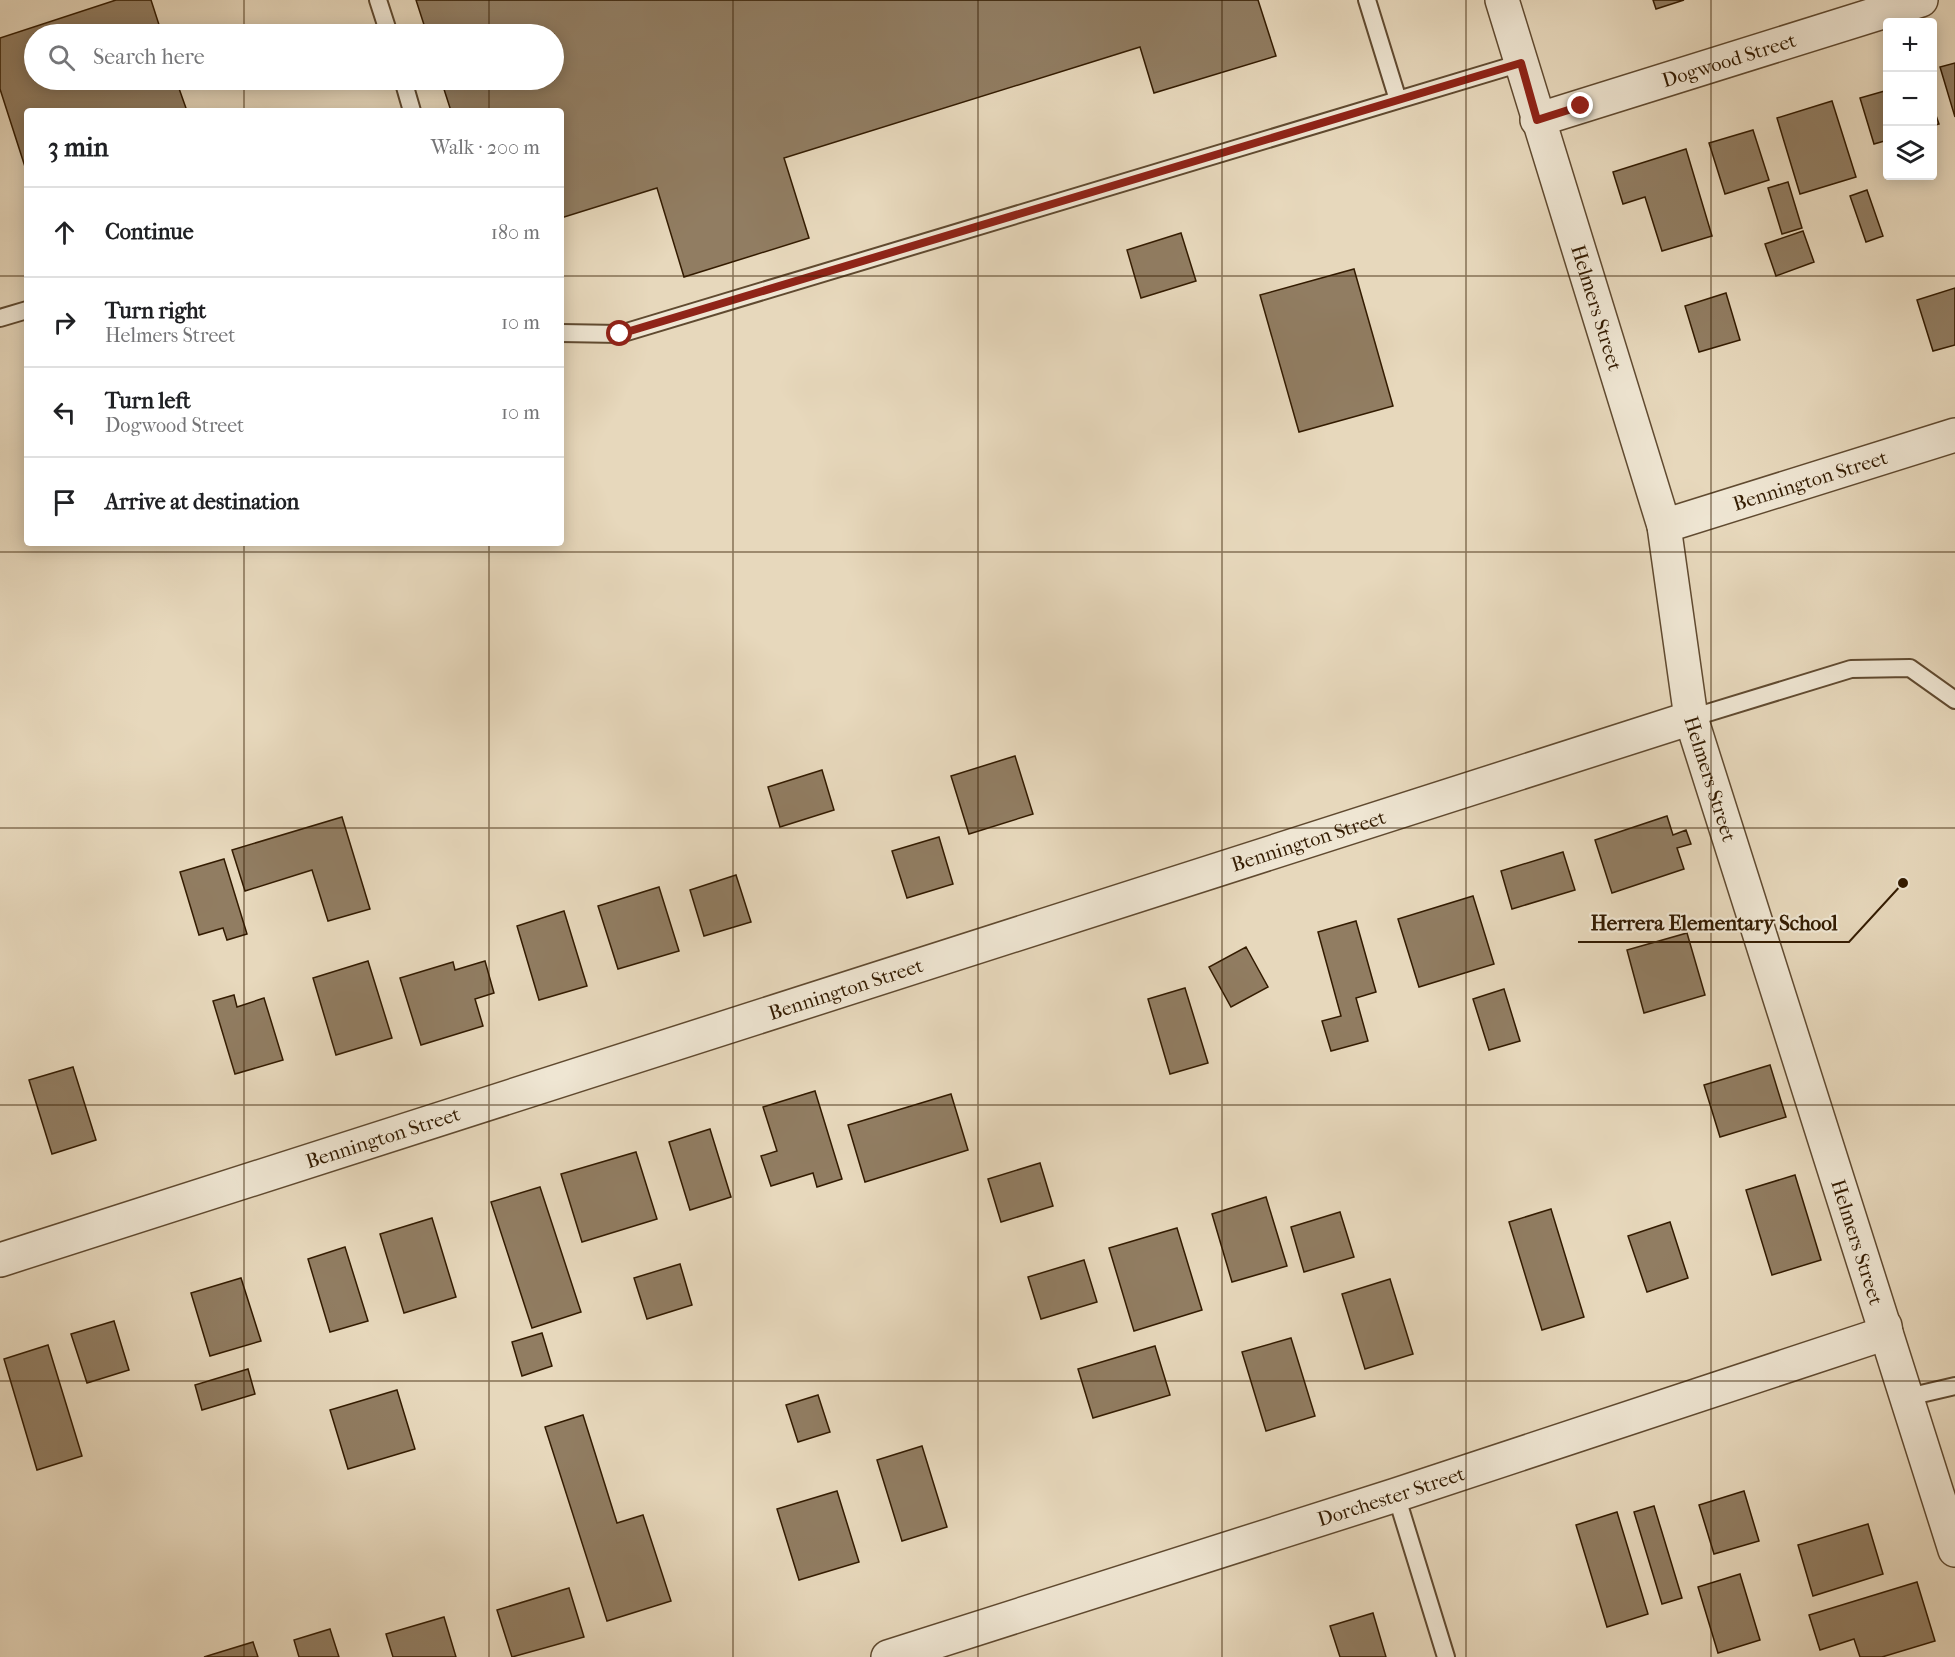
<!DOCTYPE html>
<meta charset="utf-8">
<style>
body{margin:0;font-family:"IM FELL French Canon",serif;background:#f6f6f6;color:#202124}
.controls{position:absolute;right:18px;top:18px;display:grid;overflow:hidden;border-radius:6px;box-shadow:0 3px 15px #0003}
.controls button{width:54px;height:54px;display:grid;place-items:center;padding:0;border:0;border-bottom:2px solid #e0e0e0;background:#fff;color:#202124;font:30px sans-serif}
.stop{position:absolute;width:18px;height:18px;margin:-14px;border:4px solid #8f2418;border-radius:50%;background:#fff}
.stop.end{background:#8f2418;border-color:#fff;box-shadow:0 2px 6px #0008}
.list{margin:0;padding:0;list-style:none}
h2{display:flex;justify-content:space-between;align-items:center;height:78px;margin:0;padding:0 24px;font-size:26px}
h2 small{font-size:20px;font-weight:400;color:#757577}
.list li{display:grid;grid-template-columns:39px 1fr auto;gap:18px;align-items:center;box-sizing:border-box;height:90px;padding:0 24px;border-top:2px solid #e0e0e0}
.list b{display:block;font-size:22px;white-space:nowrap}
.list p{margin:0;font-size:20px;white-space:nowrap;color:#757577}
.list em{font-size:20px;font-style:normal;color:#757577}
.icon{flex:none;width:33px;height:33px;fill:none;stroke:currentColor;stroke-width:2;stroke-linecap:round;stroke-linejoin:round}
.map{position:relative;flex:none;width:1955px;height:1657px;overflow:hidden}
.search{position:absolute;background:#fff;box-shadow:0 3px 15px #0003;left:24px;top:24px;width:540px;height:66px;display:flex;align-items:center;gap:15px;box-sizing:border-box;padding:0 21px;border-radius:33px;color:#757577;font-size:22px}
.panel{position:absolute;background:#fff;box-shadow:0 3px 15px #0003;left:24px;top:108px;width:540px;height:438px;border-radius:6px}
.map>svg:first-child{display:block}
.building{fill:#917d62;stroke:#331b01;stroke-width:1.5}
.lines{fill:none;stroke-linecap:round;stroke-linejoin:round}
.service-casing{stroke:#604a30;stroke-width:20}
.minor-casing{stroke:#604a30;stroke-width:36}
.service{stroke:#efe6d3;stroke-width:16}
.minor{stroke:#efe6d3;stroke-width:33}
.route{stroke:#8f2418;stroke-width:8}
.grid{fill:none;stroke:#331b01;stroke-width:1.5;stroke-opacity:0.55}
.labels{text-anchor:middle;dominant-baseline:central;stroke-width:4.5;stroke-linejoin:round;paint-order:stroke}
.street-label{font-size:20px;fill:#331b01;stroke:#efe6d3}
.leader{fill:none;stroke:#331b01;stroke-width:2}
.callout-dot{fill:#331b01;stroke:#efe6d3;stroke-width:2}
.callout-label{font-size:21px;text-anchor:middle;font-weight:bold;fill:#331b01;stroke:#efe6d3;stroke-width:4.5;stroke-linejoin:round;paint-order:stroke}
</style>
<div class="map">
<svg width="1955" height="1657" viewBox="0 0 1955 1657">
<rect width="100%" height="100%" fill="#e7d8bc"/>
<filter id="stains"><feTurbulence type="fractalNoise" baseFrequency=".00333" numOctaves="4"/><feColorMatrix values="0 0 0 0 .2 0 0 0 0 .09 0 0 0 0 .02 0 0 0 .5 -.17"/></filter>
<radialGradient id="worn" r=".72"><stop offset=".6" stop-color="#630" stop-opacity="0"/><stop offset="1" stop-color="#630" stop-opacity=".3"/></radialGradient>
<path class="building" d="M116,0H151L162,34H34V80H176L187,111H27V173L0,89V38Z
M416,0H1258L1276,56L1154,93L1140,47L784,158L809,238L684,277L657,188L561,218V111H451L441,80H554V34H427Z
M1653,0H1684L1656,9Z
M1955,63V117L1940,67Z
M1888,90V140L1874,144L1860,98Z
M1832,101L1856,177L1800,194L1777,118Z
M1932,104L1939,124L1932,126Z
M1753,130L1769,180L1725,194L1709,143Z
M1686,149L1712,236L1662,251L1645,197L1623,204L1613,172Z
M1788,182L1802,228L1782,234L1768,188Z
M1867,190L1883,236L1866,242L1850,196Z
M1803,231L1814,262L1776,276L1765,244Z
M1181,233L1196,281L1141,298L1127,250Z
M1354,269L1393,406L1299,432L1260,295Z
M1955,288V345L1933,351L1917,300Z
M1726,293L1740,340L1699,352L1685,306Z
M1015,756L1033,814L969,834L951,776Z
M822,770L834,810L780,827L768,787Z
M1667,816L1673,835L1686,830L1691,844L1677,848L1684,869L1612,893L1595,840Z
M342,817L370,909L328,921L312,870L245,891L232,850Z
M939,837L953,884L907,898L892,851Z
M1563,852L1575,890L1512,909L1501,871Z
M224,859L247,934L227,940L223,928L199,935L180,872Z
M736,875L751,922L704,936L690,890Z
M659,887L679,951L618,969L598,906Z
M1473,896L1494,964L1419,987L1398,919Z
M564,911L587,986L539,1000L517,926Z
M1356,921L1376,992L1356,998L1368,1041L1331,1051L1322,1021L1341,1016L1318,932Z
M1687,933L1705,995L1644,1013L1627,950Z
M1246,947L1268,987L1231,1007L1209,967Z
M368,961L392,1038L336,1055L313,978Z
M485,961L494,993L475,999L483,1026L421,1045L400,978L453,962L455,970Z
M1185,988L1208,1063L1170,1074L1148,999Z
M1504,989L1520,1041L1489,1050L1473,999Z
M234,995L237,1007L264,998L283,1060L235,1074L213,1001Z
M1770,1065L1786,1117L1720,1137L1704,1085Z
M73,1067L96,1140L52,1154L29,1080Z
M815,1091L842,1179L817,1187L813,1173L771,1186L761,1156L777,1151L763,1107Z
M951,1094L968,1150L865,1182L848,1125Z
M710,1129L731,1197L690,1210L669,1142Z
M636,1152L657,1219L582,1242L561,1174Z
M1040,1163L1053,1206L1001,1222L988,1179Z
M1795,1175L1821,1260L1772,1275L1746,1190Z
M540,1187L581,1312L532,1328L491,1202Z
M1266,1197L1287,1266L1232,1282L1212,1214Z
M1551,1209L1584,1317L1542,1330L1509,1222Z
M1340,1212L1354,1257L1304,1272L1291,1227Z
M432,1218L456,1297L404,1313L380,1234Z
M1670,1222L1688,1278L1647,1292L1628,1236Z
M1177,1228L1202,1310L1134,1331L1109,1248Z
M345,1247L368,1321L330,1332L308,1259Z
M1084,1260L1097,1302L1041,1319L1028,1277Z
M680,1264L692,1305L647,1319L634,1278Z
M241,1278L261,1341L210,1356L191,1293Z
M1390,1279L1413,1354L1365,1369L1342,1294Z
M114,1321L129,1370L87,1383L71,1334Z
M542,1333L552,1366L522,1376L512,1342Z
M1291,1338L1315,1416L1266,1431L1242,1352Z
M48,1345L82,1456L37,1470L4,1359Z
M1155,1346L1170,1395L1093,1418L1078,1369Z
M248,1369L255,1394L202,1410L195,1385Z
M397,1390L415,1449L348,1469L330,1410Z
M818,1395L830,1432L798,1442L786,1405Z
M583,1415L617,1523L643,1515L671,1601L607,1621L545,1427Z
M922,1446L947,1527L902,1541L877,1460Z
M837,1491L859,1562L799,1580L777,1509Z
M1744,1491L1759,1541L1714,1554L1699,1505Z
M1654,1506L1682,1598L1662,1604L1634,1512Z
M1617,1512L1648,1614L1607,1627L1576,1525Z
M1868,1524L1883,1574L1813,1596L1798,1545Z
M1740,1574L1760,1640L1718,1653L1698,1587Z
M1917,1582L1935,1641L1882,1657H1860L1854,1639L1820,1650L1809,1615Z
M569,1588L584,1637L512,1657L497,1610Z
M1373,1613L1386,1657H1340L1330,1626Z
M444,1617L456,1657H393L386,1634Z
M330,1629L339,1657H299L294,1640Z
M253,1642L258,1657H204Z"/>
<g class="lines">
<g class="service-casing">
<path id="service" d="M378,0L389,34
M1367,0L1398,100
M403,80L412,111
M0,318L27,310
M561,333L620,334L1521,63
M1691,718L1851,669L1910,668L1955,700
M1908,1397L1955,1386
M1396,1495L1446,1657"/>
</g>
<g class="minor-casing">
<g id="minor">
<path id="s1" d="M1502,0L1664,526L1691,718L1955,1550"/>
<path id="s2" d="M1537,120L1921,0"/>
<path id="s3" d="M1664,526L1955,435"/>
<path id="s4" d="M0,1260L1691,718"/>
<path id="s5" d="M888,1657L1396,1495L1886,1333L1885,1326"/>
</g>
</g>
<use href="#service" class="service"/>
<use href="#minor" class="minor"/>
</g>
<g class="lines">
<path class="route" d="M620,334L1521,63L1537,120L1581,106"/>
</g>
<path class="grid" d="M244,0V34M489,0V34M733,0V1657M978,0V1657M1222,0V1657M1466,0V1657M1711,0V1657M244,80V111M489,80V111M0,276H27M561,276H1955M244,543V1657M489,543V1657M0,552H1955M0,828H1955M0,1105H1955M0,1381H1955"/>
<g class="labels">
<g class="street-label">
<text stroke="none"><textPath href="#s2" startOffset="201">Dogwood Street</textPath></text>
<text stroke="none"><textPath href="#s1" startOffset="322">Helmers Street</textPath></text>
<text stroke="none"><textPath href="#s3" startOffset="153">Bennington Street</textPath></text>
<text stroke="none"><textPath href="#s1" startOffset="808">Helmers Street</textPath></text>
<text stroke="none"><textPath href="#s4" startOffset="1374">Bennington Street</textPath></text>
<text stroke="none"><textPath href="#s4" startOffset="888">Bennington Street</textPath></text>
<text stroke="none"><textPath href="#s4" startOffset="402">Bennington Street</textPath></text>
<text stroke="none"><textPath href="#s1" startOffset="1294">Helmers Street</textPath></text>
<text stroke="none"><textPath href="#s5" startOffset="528">Dorchester Street</textPath></text>
</g>
</g>
<path class="leader" d="M1903 883L1849 942H1578"/>
<circle class="callout-dot" cx="1903" cy="883" r="6"/>
<g class="callout-label">
<text x="1714" y="930">Herrera Elementary School</text>
</g>
<rect width="100%" height="100%" filter="url(#stains)"/>
<rect width="100%" height="100%" fill="url(#worn)"/>
</svg>
<div class="controls">
<button>+</button>
<button>−</button>
<button><svg class="icon" aria-label="layers" viewBox="0 0 24 24"><path d="M12 4l9 5-9 5-9-5zM3 14l9 5 9-5"/></svg></button>
</div>
<div class="stop" style="left:620px;top:334px"></div>
<div class="stop end" style="left:1581px;top:106px"></div>
<div class="search"><svg class="icon" aria-label="search" viewBox="0 0 24 24"><circle cx="10" cy="10" r="6"/><path d="M15 15l6 6"/></svg>Search here</div>
<section class="panel">
<h2>3 min<small>Walk · 200 m</small></h2>
<ul class="list">
<li><svg class="icon" aria-label="ahead" viewBox="0 0 24 24"><path d="M12 20V5M6 11l6-6 6 6"/></svg><div><b>Continue</b></div><em>180 m</em></li>
<li><svg class="icon" aria-label="right" viewBox="0 0 24 24"><path d="M7 20v-9h11M14 6l5 5-5 5"/></svg><div><b>Turn right</b><p>Helmers Street</p></div><em>10 m</em></li>
<li><svg class="icon" aria-label="left" viewBox="0 0 24 24"><path d="M17 20v-9H6M10 6l-5 5 5 5"/></svg><div><b>Turn left</b><p>Dogwood Street</p></div><em>10 m</em></li>
<li><svg class="icon" aria-label="arrive" viewBox="0 0 24 24"><path d="M6 21V4h12l-3 4 3 4H6"/></svg><div><b>Arrive at destination</b></div></li>
</ul>
</section>
</div>
